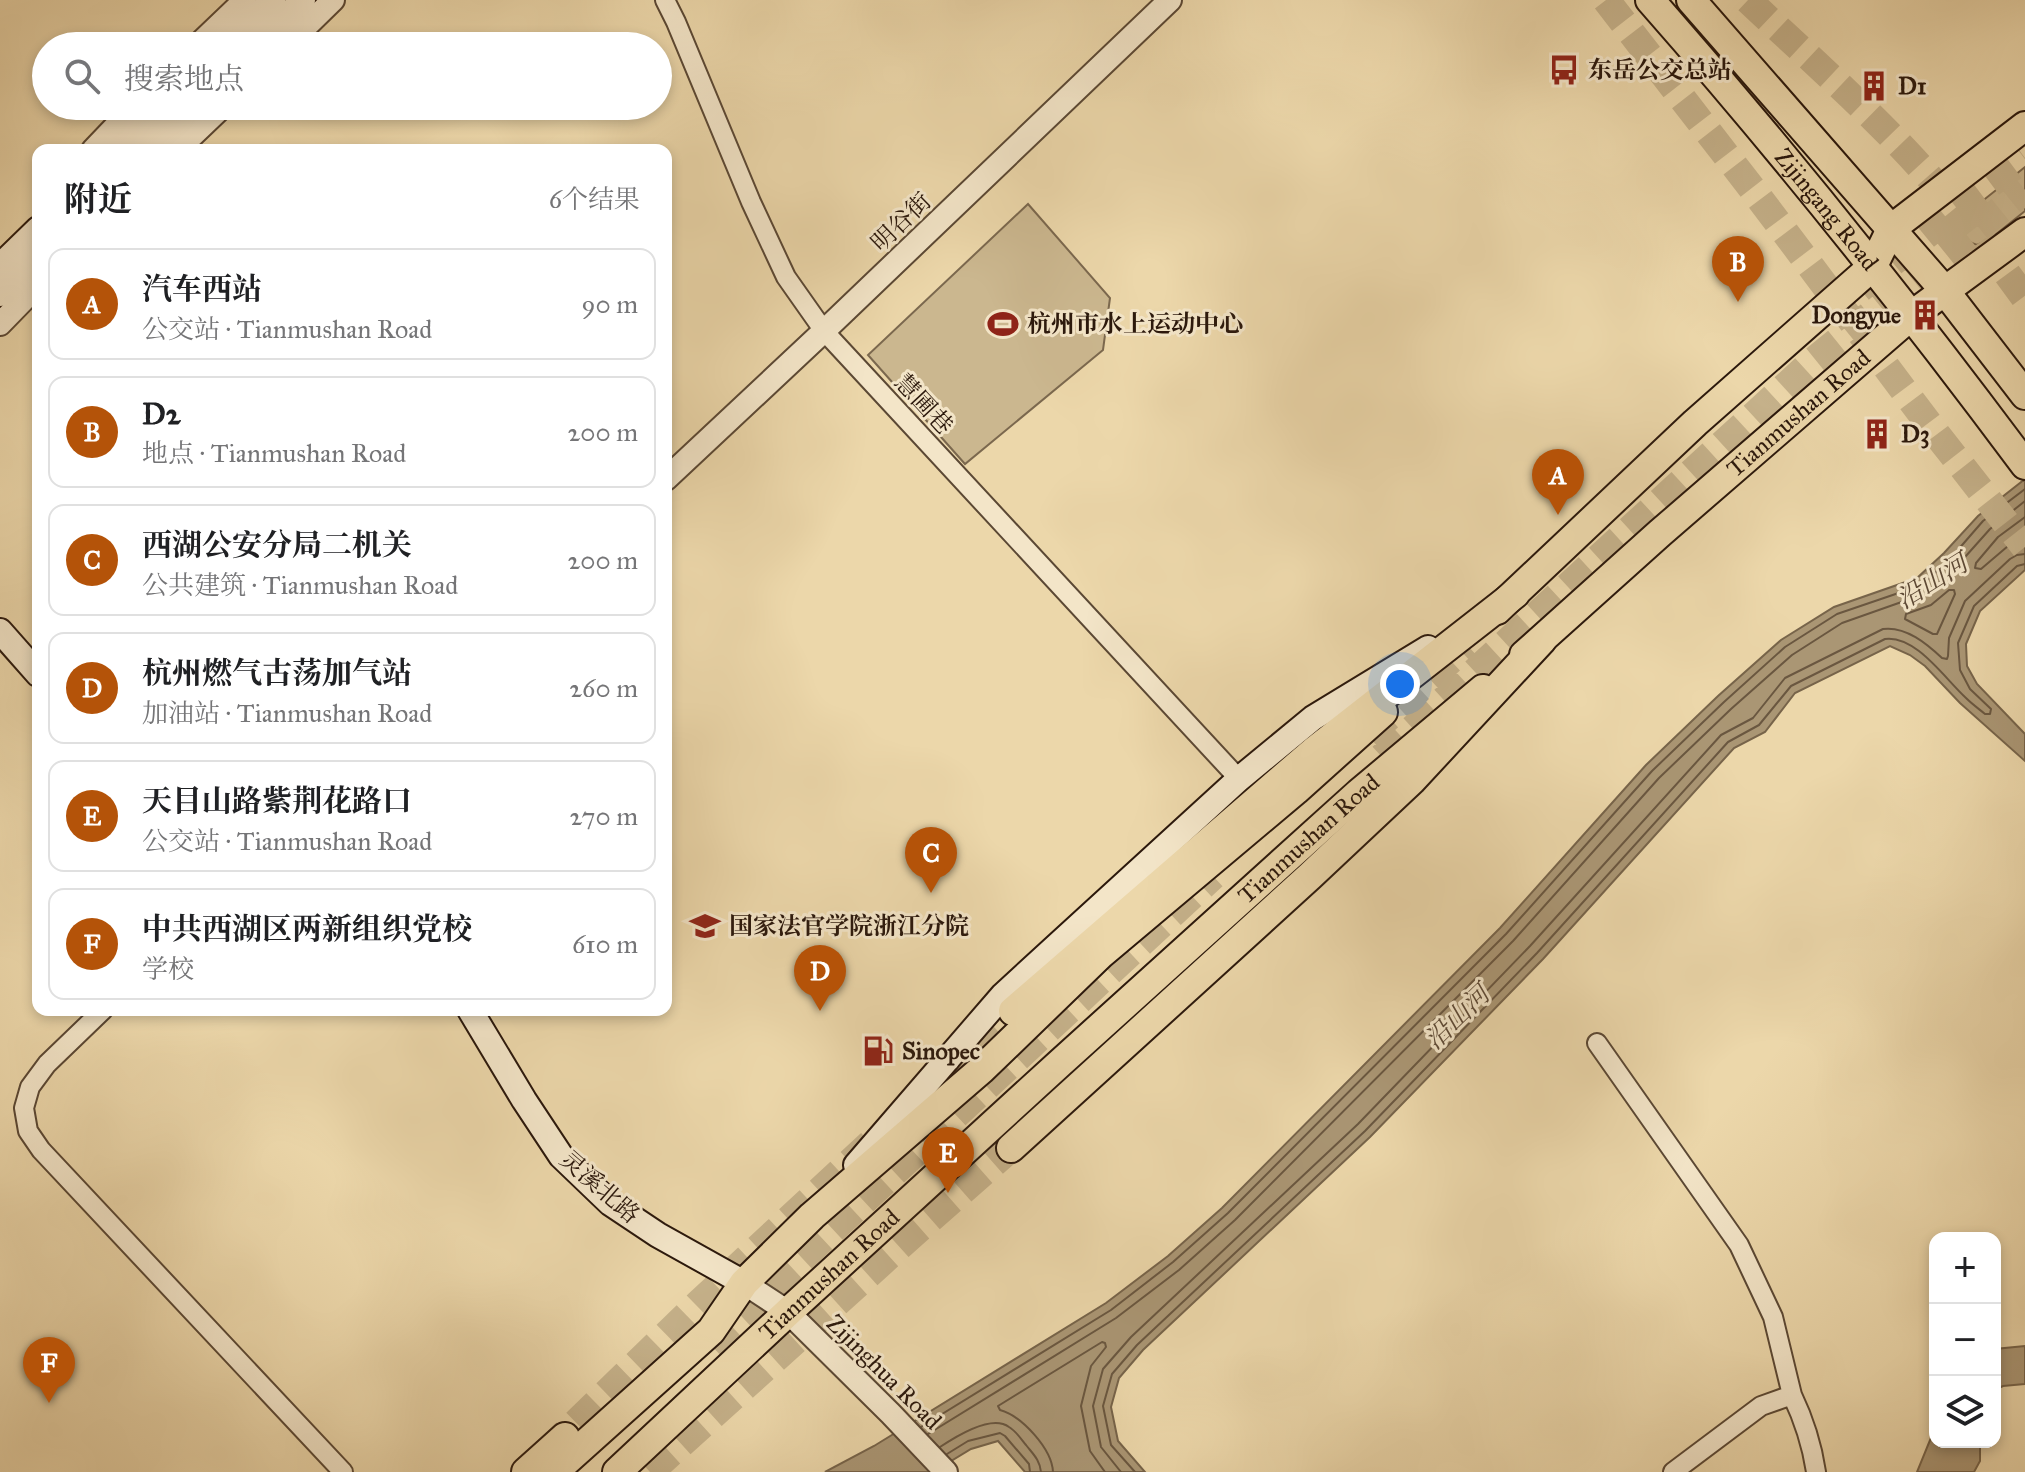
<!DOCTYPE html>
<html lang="zh">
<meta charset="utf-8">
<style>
body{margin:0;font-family:"IM FELL Great Primer","Noto Serif SC",serif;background:#f6f6f6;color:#202124}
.controls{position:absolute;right:24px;bottom:24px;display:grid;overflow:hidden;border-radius:16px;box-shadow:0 4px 12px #0003}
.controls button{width:72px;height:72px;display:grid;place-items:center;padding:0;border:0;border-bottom:2px solid #e0e0e0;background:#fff;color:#202124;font:40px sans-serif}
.you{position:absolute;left:1400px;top:684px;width:28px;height:28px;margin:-20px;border:6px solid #fff;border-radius:50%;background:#1a73e8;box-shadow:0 0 0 12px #1a73e833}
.badge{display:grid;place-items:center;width:52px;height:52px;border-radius:50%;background:#b45309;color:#fff;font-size:26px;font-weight:700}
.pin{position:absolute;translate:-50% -66px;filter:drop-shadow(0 2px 4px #0008)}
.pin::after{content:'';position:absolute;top:42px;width:28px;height:24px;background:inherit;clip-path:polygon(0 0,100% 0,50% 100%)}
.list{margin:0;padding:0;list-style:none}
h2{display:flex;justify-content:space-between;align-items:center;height:104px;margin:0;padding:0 32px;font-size:34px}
h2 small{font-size:26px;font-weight:400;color:#757577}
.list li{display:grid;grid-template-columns:52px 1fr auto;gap:24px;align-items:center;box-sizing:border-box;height:112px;margin:0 16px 16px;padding:0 16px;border:2px solid #e0e0e0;border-radius:16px}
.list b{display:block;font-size:30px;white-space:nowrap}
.list p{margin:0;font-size:26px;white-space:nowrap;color:#757577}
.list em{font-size:26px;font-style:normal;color:#757577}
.icon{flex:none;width:44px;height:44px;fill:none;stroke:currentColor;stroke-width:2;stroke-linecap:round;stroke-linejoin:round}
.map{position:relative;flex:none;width:2025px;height:1472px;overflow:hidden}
.search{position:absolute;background:#fff;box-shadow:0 4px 12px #0003;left:32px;top:32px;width:640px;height:88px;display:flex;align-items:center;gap:20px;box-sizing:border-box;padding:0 28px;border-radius:44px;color:#757577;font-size:30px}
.panel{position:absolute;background:#fff;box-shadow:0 4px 12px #0003;left:32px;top:144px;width:640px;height:872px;border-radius:16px}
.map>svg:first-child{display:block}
.green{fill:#cbb78f;stroke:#7b684e;stroke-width:2}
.water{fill:#aa9674;stroke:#77644a;stroke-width:2}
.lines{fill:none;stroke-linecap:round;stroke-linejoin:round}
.shore{stroke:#6a5740;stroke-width:2}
.trunk-tunnel{stroke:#c5b18a;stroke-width:28;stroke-dasharray:28 14;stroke-linecap:butt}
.minor-casing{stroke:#5b4834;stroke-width:22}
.tertiary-casing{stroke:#5b4834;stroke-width:26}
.secondary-casing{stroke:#2b180c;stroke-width:28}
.primary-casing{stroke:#2b180c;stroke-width:32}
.trunk-casing{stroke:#2b180c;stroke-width:32}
.minor{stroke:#f3e5c8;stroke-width:18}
.tertiary{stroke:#f3e5c8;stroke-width:22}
.secondary{stroke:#f3e5c8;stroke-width:24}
.primary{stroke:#ecd7aa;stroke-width:28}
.trunk{stroke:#ecd7aa;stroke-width:28}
.labels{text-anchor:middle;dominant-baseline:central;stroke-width:6;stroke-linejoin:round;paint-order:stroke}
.poi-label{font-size:24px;font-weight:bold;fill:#2b180c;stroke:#f3e5c8;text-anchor:start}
.street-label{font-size:24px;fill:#2b180c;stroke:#f3e5c8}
.water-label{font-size:26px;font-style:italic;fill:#5e4a36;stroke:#f3e5c8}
</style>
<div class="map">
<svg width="2025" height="1472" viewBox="0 0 2025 1472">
<rect width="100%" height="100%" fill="#ecd7aa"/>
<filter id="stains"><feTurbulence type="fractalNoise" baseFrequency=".0025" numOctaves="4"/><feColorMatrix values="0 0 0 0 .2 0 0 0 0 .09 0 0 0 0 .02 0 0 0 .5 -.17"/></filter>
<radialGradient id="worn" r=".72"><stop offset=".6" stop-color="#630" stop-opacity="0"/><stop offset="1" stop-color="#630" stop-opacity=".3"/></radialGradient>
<path class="green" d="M2025,167V211L1990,239L1977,245C1965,241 1960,233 1956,222Z
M1028,204L1110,298L1103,350L965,464L868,355Z"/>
<path class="water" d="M2025,479V570L1980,611L1966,644L1967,666L1977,684L2025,734V761L1960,703L1925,666L1910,655L1890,646L1795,693L1765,732L1734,748L1543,959L1370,1137L1143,1350L1119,1378L1111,1407L1118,1441L1145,1472H1025L998,1441L971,1449L933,1472H825L874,1446L1106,1303L1168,1256L1222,1208L1500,928L1646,765L1718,696L1781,640L1834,607L1917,578L1944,553L1978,516Z
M2025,1346V1384L2003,1386L1995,1390V1349Z
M1935,1428V1442H1980V1461L1974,1472H1917Z"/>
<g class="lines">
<path class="shore" d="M2025,517L1998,537L1976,563L1975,568L1981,569L2008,546L2025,542
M1949,590H1954L1955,594L1937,634H1933L1905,619L1906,614L1931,605Z
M921,1427L1111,1310L1173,1262L1228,1213L1506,934L1652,771L1724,702L1785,647L1837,614L1922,585L1950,559L1983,521L2025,489
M928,1434L1116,1318L1179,1270L1235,1220L1513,941L1659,778L1731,709L1792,655L1842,623L1927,593L1957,566L1990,529L2025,501
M940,1447C955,1437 992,1414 1009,1427C1016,1431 1021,1439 1026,1445C1033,1454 1040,1460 1041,1472
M947,1454L968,1441L1000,1433L1005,1436L1029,1464L1030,1472
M1053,1472C1052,1449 1022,1416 1000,1410L998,1406L1102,1342L1105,1343L1106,1347L1091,1366L1081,1406L1090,1451L1105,1472
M1121,1472L1101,1447L1093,1406L1103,1369L1131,1337L1358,1124L1530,946L1721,735L1753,718L1785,678L1883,629C1906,626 1927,644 1942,658L1947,659L1948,656L1949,638L1965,601L2010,559L2017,555L2025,554
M1135,1472L1111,1445L1103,1406L1112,1374L1137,1345L1365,1131L1537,953L1728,742L1759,725L1791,686L1885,639C1916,635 1945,679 1966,698C1972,704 1979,709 1985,714H1990L1991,709L1970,689L1960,670L1958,643L1974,606L2017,566L2025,564"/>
<path class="trunk-tunnel" d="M1606,0L1757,195L1938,436L2025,547
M1748,0C1809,58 1875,115 1931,179C1964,217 1995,257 2025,298
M1860,289L1978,193L2025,158
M1368,736L1467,645
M1382,757L1813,361L2025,190
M944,1076L1013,1011
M710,1344L1213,876
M546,1452L698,1304L872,1142
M650,1472L912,1235L1011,1148"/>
<g class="minor-casing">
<path id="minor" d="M665,0L676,22L751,202L786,277L824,331L1239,779
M103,1010L47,1064L30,1087L24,1108L28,1131L41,1150L343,1472
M1597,1043L1739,1245L1773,1317L1792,1395
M1673,1472L1761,1406L1792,1395C1804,1420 1812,1445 1816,1472"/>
</g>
<g class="tertiary-casing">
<path id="tertiary" d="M197,46L245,0
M286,46L333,0
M93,150L135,106
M177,150L223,106
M0,324L38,285
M666,479L824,331L1170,0
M744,1283L788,1312L891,1414L946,1472"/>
</g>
<g class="secondary-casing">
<path id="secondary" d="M226,46L273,0
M255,46L303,0
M119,150L165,106
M148,150L193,106
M0,266L38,229
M0,294L38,256
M0,631L38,674
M470,1010L524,1100L561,1156L610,1203L658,1235L744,1283
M856,1165L1003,995L1239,779L1313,718L1428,648"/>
</g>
<g class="primary-casing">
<g id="primary">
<path id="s1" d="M1650,0C1782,150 1906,305 2025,465"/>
<path d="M1691,0L1945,291L2025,395"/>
<path d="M1497,610L1695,423L1873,266L1891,229L2025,126"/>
<path id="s2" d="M1524,655L1660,533L1912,315L2025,232"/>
<path d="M526,1472L565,1437"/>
<path d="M554,1472L711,1331L744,1283L812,1216L981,1070L1101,954L1296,790L1383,712"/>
<path id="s3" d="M617,1472L788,1312L1059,1064L1359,793L1483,689"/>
</g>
</g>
<g class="trunk-casing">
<path id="trunk" d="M1013,1011L1314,751L1515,594
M1011,1148L1310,876L1412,780L1542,640"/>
</g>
<use href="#minor" class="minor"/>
<use href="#tertiary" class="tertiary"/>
<use href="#secondary" class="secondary"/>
<use href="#primary" class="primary"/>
<use href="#trunk" class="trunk"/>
</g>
<defs>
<g id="bus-bare" transform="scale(2.4)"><path d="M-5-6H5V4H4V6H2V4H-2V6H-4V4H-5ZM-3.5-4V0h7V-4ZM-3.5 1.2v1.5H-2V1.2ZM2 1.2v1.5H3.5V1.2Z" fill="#8f2418" stroke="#f3e5c8" stroke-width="2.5" paint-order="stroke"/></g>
<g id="building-bare" transform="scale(2.4)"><path d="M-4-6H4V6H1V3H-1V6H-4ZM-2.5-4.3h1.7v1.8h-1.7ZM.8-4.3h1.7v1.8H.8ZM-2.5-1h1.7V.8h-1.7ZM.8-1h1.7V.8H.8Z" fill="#8f2418" stroke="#f3e5c8" stroke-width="2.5" paint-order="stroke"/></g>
<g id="stadium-bare" transform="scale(2.4)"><path d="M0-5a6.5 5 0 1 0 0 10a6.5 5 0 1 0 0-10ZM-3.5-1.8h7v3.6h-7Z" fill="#8f2418" stroke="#f3e5c8" stroke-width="2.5" paint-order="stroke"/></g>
<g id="university-bare" transform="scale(2.4)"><path d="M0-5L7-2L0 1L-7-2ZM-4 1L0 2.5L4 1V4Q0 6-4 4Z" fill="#8f2418" stroke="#f3e5c8" stroke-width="2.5" paint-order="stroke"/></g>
<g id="fuel-bare" transform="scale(2.4)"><path d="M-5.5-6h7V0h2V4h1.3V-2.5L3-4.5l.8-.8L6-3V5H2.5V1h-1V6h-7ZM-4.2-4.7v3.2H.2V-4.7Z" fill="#8f2418" stroke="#f3e5c8" stroke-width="2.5" paint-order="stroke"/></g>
</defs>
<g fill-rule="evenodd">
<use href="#bus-bare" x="1564" y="70"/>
<use href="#building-bare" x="1874" y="86"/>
<use href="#building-bare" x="1925" y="315"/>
<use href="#stadium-bare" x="1003" y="324"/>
<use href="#building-bare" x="1877" y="434"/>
<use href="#university-bare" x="705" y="926"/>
<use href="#fuel-bare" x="878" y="1051"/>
</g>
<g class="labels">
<g class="poi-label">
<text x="1588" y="70">东岳公交总站</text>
<text x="1898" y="86">D1</text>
<text x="1901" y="315" text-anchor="end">Dongyue</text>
<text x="1027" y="324">杭州市水上运动中心</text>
<text x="1901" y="434">D3</text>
<text x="729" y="926">国家法官学院浙江分院</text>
<text x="902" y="1051">Sinopec</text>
</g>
<g class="street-label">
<text stroke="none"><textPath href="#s1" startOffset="274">Zijingang Road</textPath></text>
<text transform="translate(901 222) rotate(-44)">明谷街</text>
<text transform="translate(924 404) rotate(47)">慧圃巷</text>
<text stroke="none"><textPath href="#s2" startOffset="366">Tianmushan Road</textPath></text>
<text stroke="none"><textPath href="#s3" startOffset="938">Tianmushan Road</textPath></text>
<text transform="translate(600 1187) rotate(41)">灵溪北路</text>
<text stroke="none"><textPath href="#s3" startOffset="290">Tianmushan Road</textPath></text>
<text transform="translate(884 1372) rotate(45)">Zijinghua Road</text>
</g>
<g class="water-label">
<text transform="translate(1932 581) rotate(-32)">沿山河</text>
<text transform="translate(1457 1017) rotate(-44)">沿山河</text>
</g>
</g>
<rect width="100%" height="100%" filter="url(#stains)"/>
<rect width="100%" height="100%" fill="url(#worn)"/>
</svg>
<div class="controls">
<button>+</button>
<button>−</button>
<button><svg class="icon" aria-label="layers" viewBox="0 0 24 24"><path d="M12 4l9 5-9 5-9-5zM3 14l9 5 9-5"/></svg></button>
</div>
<div class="you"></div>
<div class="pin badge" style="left:1558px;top:515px">A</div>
<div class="pin badge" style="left:1738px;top:302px">B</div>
<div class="pin badge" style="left:931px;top:893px">C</div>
<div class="pin badge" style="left:820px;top:1011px">D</div>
<div class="pin badge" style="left:948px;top:1193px">E</div>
<div class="pin badge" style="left:49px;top:1403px">F</div>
<div class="search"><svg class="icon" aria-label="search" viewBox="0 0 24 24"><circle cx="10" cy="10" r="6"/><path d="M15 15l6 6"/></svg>搜索地点</div>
<section class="panel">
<h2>附近<small>6个结果</small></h2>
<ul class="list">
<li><span class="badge">A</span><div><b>汽车西站</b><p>公交站 · Tianmushan Road</p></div><em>90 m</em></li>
<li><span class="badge">B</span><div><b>D2</b><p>地点 · Tianmushan Road</p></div><em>200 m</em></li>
<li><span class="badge">C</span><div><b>西湖公安分局二机关</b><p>公共建筑 · Tianmushan Road</p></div><em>200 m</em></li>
<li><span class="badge">D</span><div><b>杭州燃气古荡加气站</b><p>加油站 · Tianmushan Road</p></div><em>260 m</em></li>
<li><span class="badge">E</span><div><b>天目山路紫荆花路口</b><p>公交站 · Tianmushan Road</p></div><em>270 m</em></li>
<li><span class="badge">F</span><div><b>中共西湖区两新组织党校</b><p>学校</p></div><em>610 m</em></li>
</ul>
</section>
</div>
